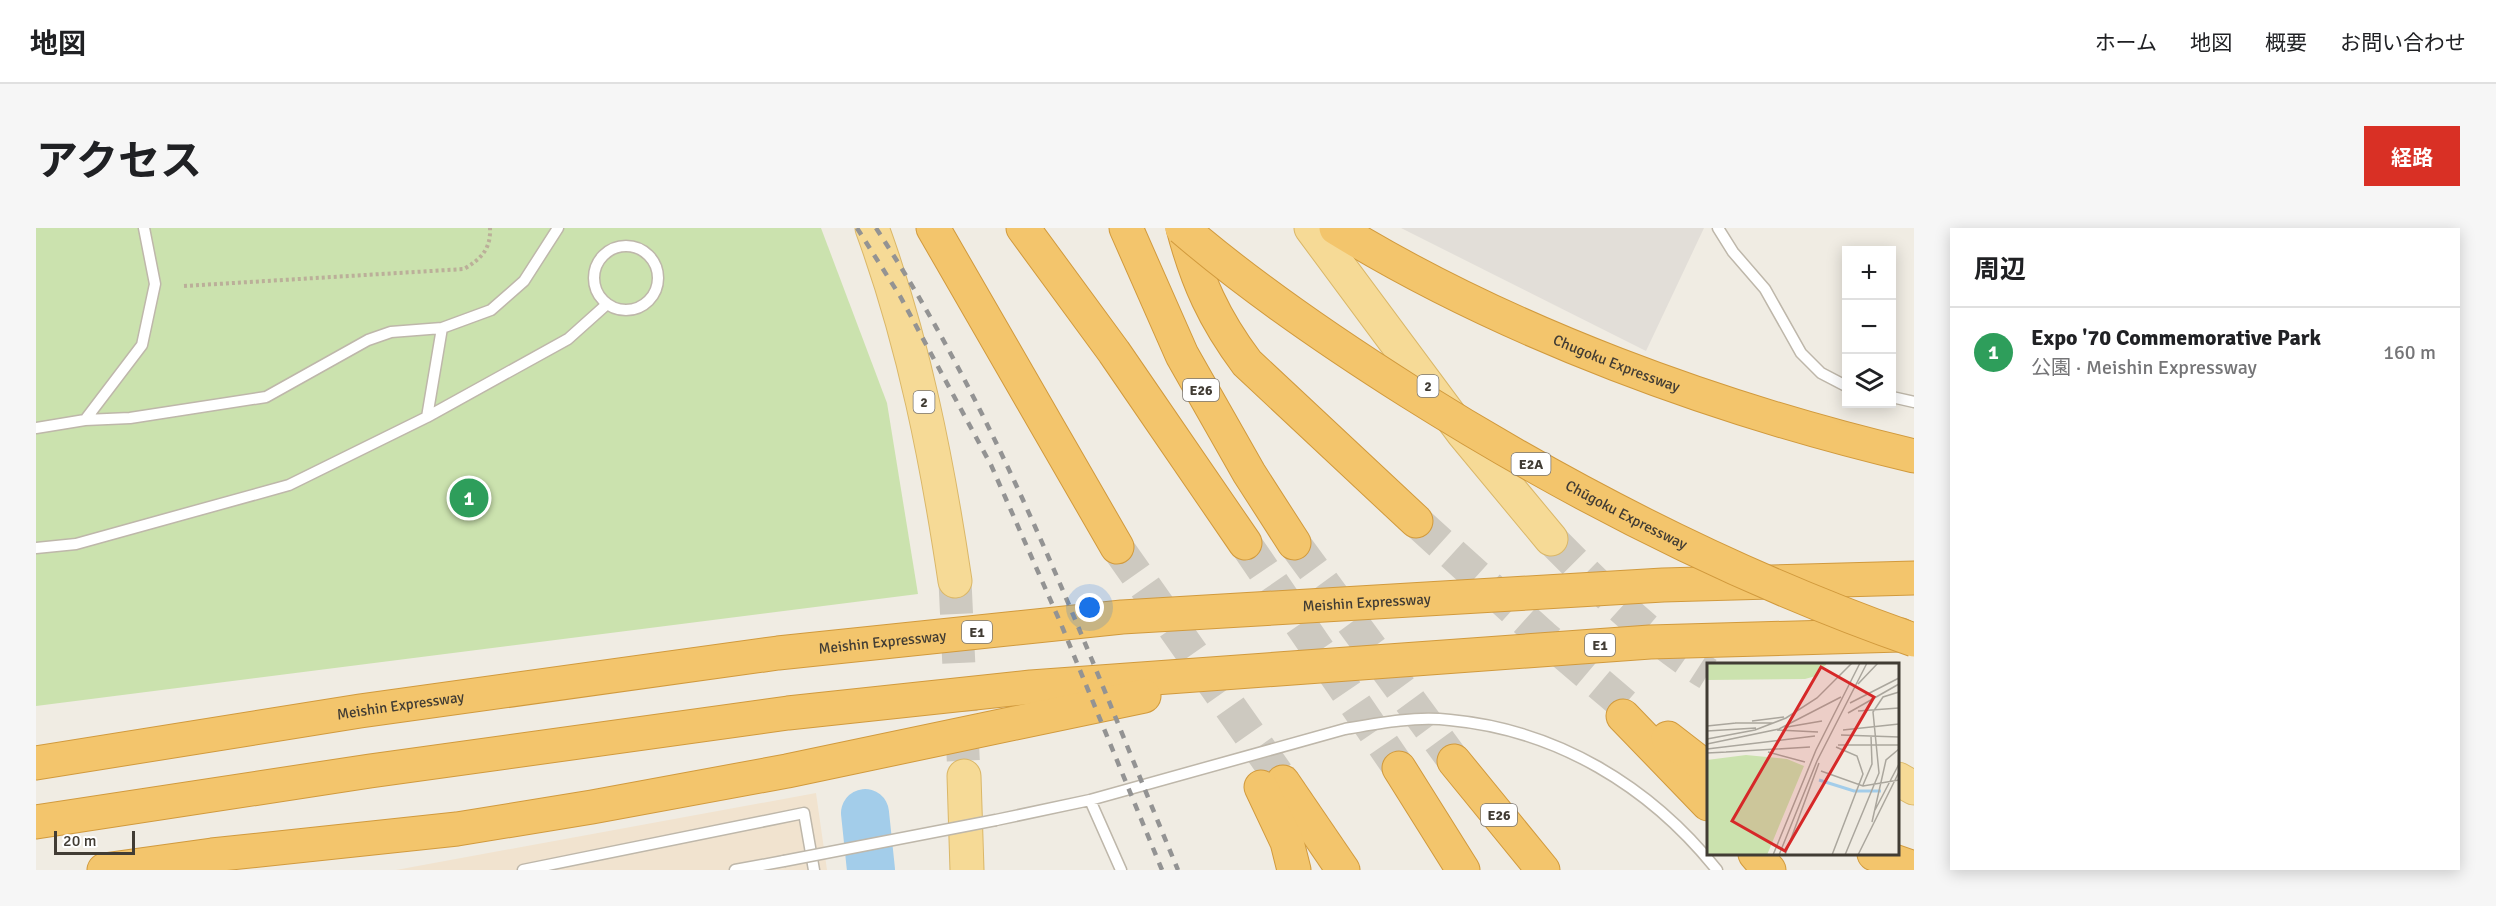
<!DOCTYPE html>
<html lang="ja">
<meta charset="utf-8">
<style>
body{margin:0;font-family:Signika,"Noto Sans JP",sans-serif;background:#f6f6f6;color:#202124}
.controls{position:absolute;right:18px;top:18px;display:grid;overflow:hidden;border-radius:0px;box-shadow:0 3px 15px #0003}
.controls button{width:54px;height:54px;display:grid;place-items:center;padding:0;border:0;border-bottom:2px solid #e0e0e0;background:#fff;color:#202124;font:30px sans-serif}
.scale{position:absolute;left:18px;bottom:15px;width:81px;box-sizing:border-box;padding-left:6px;border:3px solid #413c34;border-top:0;font-size:16px;line-height:21px;white-space:nowrap;color:#413c34;-webkit-text-stroke:4px #fff;paint-order:stroke}
.you{position:absolute;left:1054px;top:380px;width:21px;height:21px;margin:-15px;border:4px solid #fff;border-radius:50%;background:#1a73e8;box-shadow:0 0 0 9px #1a73e833}
.badge{display:grid;place-items:center;width:39px;height:39px;border-radius:50%;background:#d93025;color:#fff;font-size:20px;font-weight:700}
.pin{position:absolute;translate:-50% -50%;border:3px solid #fff;box-shadow:0 2px 6px #0006}
.list{margin:0;padding:0;list-style:none}
h2{display:flex;justify-content:space-between;align-items:center;height:78px;margin:0;padding:0 24px;font-size:26px}
h2 small{font-size:20px;font-weight:400;color:#757577}
.list li{display:grid;grid-template-columns:39px 1fr auto;gap:18px;align-items:center;box-sizing:border-box;height:90px;padding:0 24px;border-top:2px solid #e0e0e0}
.list b{display:block;font-size:22px;white-space:nowrap}
.list p{margin:0;font-size:20px;white-space:nowrap;color:#757577}
.list em{font-size:20px;font-style:normal;color:#757577}
.icon{flex:none;width:33px;height:33px;fill:none;stroke:currentColor;stroke-width:2;stroke-linecap:round;stroke-linejoin:round}
.map{position:relative;flex:none;width:1878px;height:642px;overflow:hidden;border-radius:0px}
header{display:flex;align-items:center;gap:36px;box-sizing:border-box;height:84px;padding:0 30px;background:#fff;border-bottom:2px solid #e0e0e0}
header strong{font-size:28px}
nav{display:flex;gap:33px;margin-inline-start:auto;font-size:21px}
.intro{display:flex;align-items:center;justify-content:space-between;box-sizing:border-box;height:144px;padding:0 36px}
h1{margin:0;font-size:42px}
.button{padding:15px 27px;border-radius:0px;background:#d93025;color:#fff;font-size:21px;font-weight:700}
main{display:flex;gap:36px;padding:0 36px}
aside{flex:1;background:#fff;border-radius:0px;box-shadow:0 3px 15px #0003}
.map>svg:first-child{display:block}
.commercial{fill:#f1e3cf}
.industrial{fill:#e2ded8}
.green{fill:#cbe2ae}
.lines{fill:none;stroke-linecap:round;stroke-linejoin:round}
.river{stroke:#a3cdea;stroke-width:48}
.primary-tunnel{stroke:#cdc9c0;stroke-width:33;stroke-dasharray:33 16;stroke-linecap:butt}
.motorway-tunnel{stroke:#cdc9c0;stroke-width:33;stroke-dasharray:33 16;stroke-linecap:butt}
.service-casing{stroke:#beb7aa;stroke-width:13}
.primary-casing{stroke:#dab768;stroke-width:35}
.motorway-casing{stroke:#d19a3d;stroke-width:35}
.path{stroke:#bbaf99;stroke-width:4;stroke-dasharray:3 3;stroke-linecap:butt}
.service{stroke:#fff;stroke-width:10}
.primary{stroke:#f6da96;stroke-width:33}
.motorway{stroke:#f3c56c;stroke-width:33}
.rail{stroke:#939393;stroke-width:4.5;stroke-dasharray:8 8;stroke-linecap:butt}
.service-bridge-casing{stroke:#beb7aa;stroke-width:13;stroke-linecap:butt}
.motorway-bridge-casing{stroke:#d19a3d;stroke-width:35;stroke-linecap:butt}
.service-bridge{stroke:#fff;stroke-width:10}
.motorway-bridge{stroke:#f3c56c;stroke-width:33}
.labels{text-anchor:middle;dominant-baseline:central;stroke-width:5;stroke-linejoin:round;paint-order:stroke}
.shield{fill:#fff;stroke:#7a7671;stroke-width:1.5}
.shield-label{font-size:14px;font-weight:bold;fill:#413c34}
.street-label{font-size:15px;fill:#413c34;stroke:#fff}
.inset-river{fill:none;stroke:#a3cdea;stroke-width:3}
.inset-road{fill:none;stroke:#aaa69d;stroke-width:1.5}
.view{fill:#d62828;fill-opacity:0.15;stroke:#d62828;stroke-width:3}
.inset-edge{fill:none;stroke:#413c34;stroke-width:3}
</style>
<header>
<strong>地図</strong>
<nav><a>ホーム</a><a>地図</a><a>概要</a><a>お問い合わせ</a></nav>
</header>
<div class="intro"><h1>アクセス</h1><a class="button">経路</a></div>
<main>
<div class="map">
<svg width="1878" height="642" viewBox="0 0 1878 642">
<rect width="100%" height="100%" fill="#f0ece3"/>
<path class="commercial" d="M780,565L791,642H360Z"/>
<path class="industrial" d="M1365,0H1668L1610,123Z"/>
<path class="green" d="M0,0H785L851,175L882,366L0,478Z"/>
<g class="lines">
<path class="river" d="M829,585L835,642"/>
<path class="primary-tunnel" d="M1515,311C1564,360 1613,410 1672,446
M919,353L928,548"/>
<path class="motorway-tunnel" d="M1380,293L1507,408L1599,486
M1209,315L1363,540
M1258,315L1418,533
M1081,319L1247,554"/>
<g class="service-casing">
<path id="service" d="M1682,0L1697,24L1729,61L1765,125L1785,145L1810,158
M558 50a32 32 0 1 1 64 0a32 32 0 1 1-64 0Z
M1856,169L1878,174
M391,189L406,100
M49,192L94,190L230,169L332,112L355,104L406,100L455,82L488,53L522,0
M0,200L49,192L106,117L119,56L108,0
M0,320L40,316L253,257L391,189L532,111L570,77
M1054,572L1085,642
M960,592L1054,572L1309,501C1343,495 1379,488 1414,492C1521,502 1614,558 1681,642
M487,642L768,585L778,642
M699,642L748,633"/>
</g>
<g class="primary-casing">
<path id="primary" d="M836,0C878,115 901,232 919,353
M1275,0L1427,205L1515,311
M928,548L931,642
M1862,551L1878,560"/>
</g>
<g class="motorway-casing">
<g id="motorway">
<path d="M897,0L1081,319"/>
<path d="M987,0L1078,124L1209,315"/>
<path d="M1090,0L1146,127L1213,245L1258,315"/>
<path d="M1147,0C1161,53 1178,91 1211,135L1380,293"/>
<path id="s1" d="M1300,0C1471,105 1683,182 1878,228"/>
<path d="M1587,488L1672,576"/>
<path d="M1632,510L1672,541"/>
<path d="M1418,533L1507,642"/>
<path id="s2" d="M0,535L324,483L742,425L1086,389L1627,357L1878,350"/>
<path d="M1363,540L1427,642"/>
<path d="M1247,554L1307,642"/>
<path d="M1225,559L1251,614L1258,642"/>
<path d="M0,594L334,543L752,485L995,459L1614,414L1865,407"/>
<path d="M1719,626L1733,642"/>
<path d="M1838,626L1878,640"/>
<path d="M68,642L176,627L421,601L556,579L751,543L1108,468"/>
</g>
</g>
<path class="path" d="M148,58L428,41C445,31 455,21 454,0"/>
<use href="#service" class="service"/>
<use href="#primary" class="primary"/>
<use href="#motorway" class="motorway"/>
<path class="rail" d="M821,0L864,68L955,237L1025,396L1126,642
M840,0C970,198 1051,424 1142,642"/>
<g class="service-bridge-casing">
<path id="service-bridge" d="M748,633L960,592"/>
</g>
<g class="motorway-bridge-casing">
<g id="motorway-bridge">
<path id="s3" d="M1146,0C1217,61 1295,114 1374,164C1533,264 1701,350 1878,412"/>
</g>
</g>
<use href="#service-bridge" class="service-bridge"/>
<use href="#motorway-bridge" class="motorway-bridge"/>
</g>
<g class="labels">
<g class="shield">
<rect x="1381.5" y="147" width="21" height="22" rx="4.5"/>
<rect x="1147" y="151" width="36" height="22" rx="4.5"/>
<rect x="877.5" y="163" width="21" height="22" rx="4.5"/>
<rect x="1475.5" y="225" width="39" height="22" rx="4.5"/>
<rect x="926" y="393" width="30" height="22" rx="4.5"/>
<rect x="1549" y="406" width="30" height="22" rx="4.5"/>
<rect x="1445" y="576" width="36" height="22" rx="4.5"/>
</g>
<g class="shield-label">
<text x="1392" y="158">2</text>
<text x="1165" y="162">E26</text>
<text x="888" y="174">2</text>
<text x="1495" y="236">E2A</text>
<text x="941" y="404">E1</text>
<text x="1564" y="417">E1</text>
<text x="1463" y="587">E26</text>
</g>
<g class="street-label">
<text stroke="none"><textPath href="#s1" startOffset="312">Chugoku Expressway</textPath></text>
<text stroke="none"><textPath href="#s3" startOffset="530">Chūgoku Expressway</textPath></text>
<text stroke="none"><textPath href="#s2" startOffset="1341">Meishin Expressway</textPath></text>
<text stroke="none"><textPath href="#s2" startOffset="855">Meishin Expressway</textPath></text>
<text stroke="none"><textPath href="#s2" startOffset="369">Meishin Expressway</textPath></text>
</g>
</g>
<g transform="translate(1671 435)">
<rect width="192" height="192" fill="#f0ece3"/>
<path d="M0,0H119V2L110,8L109,13L98,16L0,17ZM39,92L80,96L97,103L60,192H0V97Z" fill="#cbe2ae"/>
<path class="inset-river" d="M112,117L147,128H174"/>
<path class="inset-road" d="M151,21L171,0M143,40L192,15M151,48L192,45M141,50L192,21M45,58L77,54M28,60H66M0,63L29,60M80,64L115,58M70,67L111,69M136,67L192,61M0,68L49,65M134,72L192,74M0,76L48,67L79,55L110,35L145,0M0,81L72,66L134,34M131,82H192M0,86L108,73M19,89L103,84M61,89L98,99M0,90L20,89M114,108L156,123L192,117M156,122L165,101L164,73M168,147L192,101M165,159L179,97L192,86M66,192L109,87L153,0M72,192L110,98L160,0M78,192L112,100M125,192L156,111L150,93L129,84M138,192L172,110L166,49L176,34L192,29M151,192L192,109"/>
<path class="view" d="M114,4L167,34L78,188L25,158Z"/>
<rect width="192" height="192" class="inset-edge"/>
</g>
</svg>
<div class="controls">
<button>+</button>
<button>−</button>
<button><svg class="icon" aria-label="layers" viewBox="0 0 24 24"><path d="M12 4l9 5-9 5-9-5zM3 14l9 5 9-5"/></svg></button>
</div>
<div class="scale">20 m</div>
<div class="you"></div>
<div class="pin badge" style="left:433px;top:270px;background:#2e9e5b">1</div>
</div>
<aside>
<h2>周辺<small></small></h2>
<ul class="list">
<li><span class="badge" style="background:#2e9e5b">1</span><div><b>Expo '70 Commemorative Park</b><p>公園 · Meishin Expressway</p></div><em>160 m</em></li>
</ul>
</aside>
</main>
